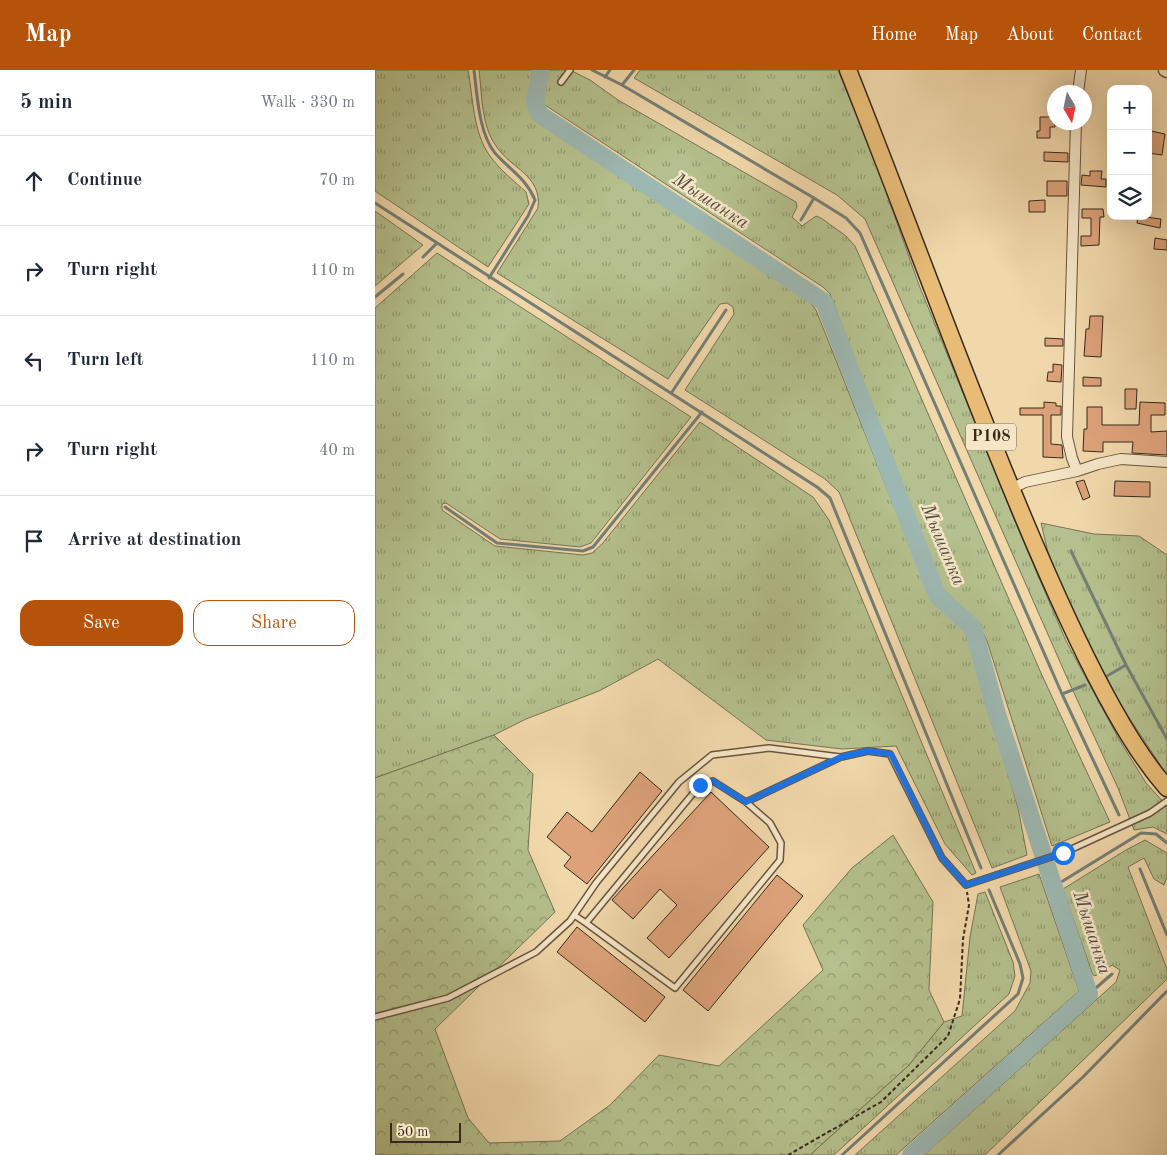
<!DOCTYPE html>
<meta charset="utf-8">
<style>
body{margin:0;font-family:"Old Standard TT",serif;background:#f6f6f7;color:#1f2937}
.controls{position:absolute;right:15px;top:15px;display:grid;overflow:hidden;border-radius:10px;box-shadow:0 5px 20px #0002}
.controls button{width:45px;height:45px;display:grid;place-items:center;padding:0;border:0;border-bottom:1px solid #e0e1e3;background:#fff;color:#1f2937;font:25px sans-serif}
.compass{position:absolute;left:672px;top:15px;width:45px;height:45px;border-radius:50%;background:#fff;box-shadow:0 5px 20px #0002;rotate:171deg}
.scale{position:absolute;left:15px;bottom:12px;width:71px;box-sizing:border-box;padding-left:5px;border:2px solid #37291b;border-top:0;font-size:14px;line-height:18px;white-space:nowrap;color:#37291b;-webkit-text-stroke:4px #f6e6c8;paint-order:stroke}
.stop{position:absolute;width:15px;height:15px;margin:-11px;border:4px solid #1a73e8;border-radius:50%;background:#fff}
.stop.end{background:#1a73e8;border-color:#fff;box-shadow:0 1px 5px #0008}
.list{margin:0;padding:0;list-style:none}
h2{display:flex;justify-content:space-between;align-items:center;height:65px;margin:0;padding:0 20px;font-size:21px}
h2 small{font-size:16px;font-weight:400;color:#747a83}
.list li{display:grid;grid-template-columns:32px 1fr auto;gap:15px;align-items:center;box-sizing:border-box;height:90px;padding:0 20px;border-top:1px solid #e0e1e3}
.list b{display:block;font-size:19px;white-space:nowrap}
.list em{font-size:16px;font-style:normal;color:#747a83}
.actions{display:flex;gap:10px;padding:15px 20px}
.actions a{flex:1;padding:11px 0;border:1px solid #b45309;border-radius:15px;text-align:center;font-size:18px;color:#b45309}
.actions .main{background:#b45309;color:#fff}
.icon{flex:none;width:28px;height:28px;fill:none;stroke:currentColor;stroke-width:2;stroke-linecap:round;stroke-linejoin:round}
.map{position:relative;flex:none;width:792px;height:1085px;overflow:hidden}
header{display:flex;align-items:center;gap:30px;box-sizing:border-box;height:70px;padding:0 25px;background:#b45309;color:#fff}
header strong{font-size:24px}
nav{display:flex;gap:28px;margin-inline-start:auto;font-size:18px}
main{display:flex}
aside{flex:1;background:#fff}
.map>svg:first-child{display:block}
.grass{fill:url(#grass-tufts);stroke:#767454}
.forest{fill:url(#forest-crowns);stroke:#767454}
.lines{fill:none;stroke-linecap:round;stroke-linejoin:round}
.stream{stroke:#747f76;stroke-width:3}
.river{stroke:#9db8b2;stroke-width:18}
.building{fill:#dda27a;stroke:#37291b}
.service-casing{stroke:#66553f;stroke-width:8}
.minor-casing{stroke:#66553f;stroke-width:12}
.tertiary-casing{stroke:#66553f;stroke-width:15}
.primary-casing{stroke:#37291b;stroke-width:19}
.path{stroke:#37291b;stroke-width:2;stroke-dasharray:4 2.5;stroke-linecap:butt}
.service{stroke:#f6e6c8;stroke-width:5}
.minor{stroke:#f6e6c8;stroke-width:10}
.tertiary{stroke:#f6e6c8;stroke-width:12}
.primary{stroke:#e8bc76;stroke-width:16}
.route{stroke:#1a73e8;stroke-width:6}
.labels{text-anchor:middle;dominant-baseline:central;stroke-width:5;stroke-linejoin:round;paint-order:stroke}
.shield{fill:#f6e6c8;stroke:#70624f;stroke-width:1}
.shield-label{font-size:16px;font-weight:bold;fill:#37291b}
.water-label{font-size:19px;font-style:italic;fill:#504d41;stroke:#f6e6c8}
</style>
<header>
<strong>Map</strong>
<nav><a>Home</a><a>Map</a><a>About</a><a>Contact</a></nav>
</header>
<main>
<aside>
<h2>5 min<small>Walk · 330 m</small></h2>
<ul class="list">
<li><svg class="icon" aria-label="ahead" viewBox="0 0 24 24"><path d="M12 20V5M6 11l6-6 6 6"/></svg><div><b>Continue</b></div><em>70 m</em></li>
<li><svg class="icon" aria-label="right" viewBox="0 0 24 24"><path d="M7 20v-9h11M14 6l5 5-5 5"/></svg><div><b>Turn right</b></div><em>110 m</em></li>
<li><svg class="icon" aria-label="left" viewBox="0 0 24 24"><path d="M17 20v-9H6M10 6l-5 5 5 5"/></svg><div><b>Turn left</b></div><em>110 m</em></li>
<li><svg class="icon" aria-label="right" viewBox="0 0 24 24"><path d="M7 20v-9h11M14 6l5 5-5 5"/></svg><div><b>Turn right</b></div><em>40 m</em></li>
<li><svg class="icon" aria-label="arrive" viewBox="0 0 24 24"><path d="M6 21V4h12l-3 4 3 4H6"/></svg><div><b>Arrive at destination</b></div></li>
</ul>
<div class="actions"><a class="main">Save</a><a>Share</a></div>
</aside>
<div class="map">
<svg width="792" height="1085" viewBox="0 0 792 1085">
<defs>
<pattern id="grass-tufts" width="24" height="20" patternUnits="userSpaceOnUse" patternTransform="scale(1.25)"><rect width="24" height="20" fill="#b4c08d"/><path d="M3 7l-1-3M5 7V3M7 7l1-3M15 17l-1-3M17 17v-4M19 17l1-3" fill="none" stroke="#939c72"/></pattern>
<pattern id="forest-crowns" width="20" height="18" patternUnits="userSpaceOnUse" patternTransform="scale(1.25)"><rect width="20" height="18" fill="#b4c08d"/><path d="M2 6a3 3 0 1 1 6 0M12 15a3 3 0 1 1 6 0" fill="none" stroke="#939c72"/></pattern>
</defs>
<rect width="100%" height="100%" fill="#f1d8ab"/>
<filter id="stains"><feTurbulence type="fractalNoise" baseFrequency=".004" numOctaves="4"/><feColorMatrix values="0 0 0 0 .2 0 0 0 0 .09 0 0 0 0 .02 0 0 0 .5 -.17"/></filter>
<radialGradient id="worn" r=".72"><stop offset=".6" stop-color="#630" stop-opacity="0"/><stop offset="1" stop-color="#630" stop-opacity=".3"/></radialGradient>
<path class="grass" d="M0,0H93C98,27 98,63 115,86C125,100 139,111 151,122L154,134L113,197L0,121Z
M104,0H159C155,20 150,37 165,54L433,229L441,240L555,527L565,538L586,555L593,567L643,738L652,785L617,798L464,422L450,409L310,320L359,244L358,237L352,233L345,234L293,309L122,203L163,138C167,105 136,99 121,76C106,55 107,24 104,0Z
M172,0H195L215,10L243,30L421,132L422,137L417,147L427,156L441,146L446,148L471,166L480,176L666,603L735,752L677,776L612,571L602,551L566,517L455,224L448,217L170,35C164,24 170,11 172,0Z
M265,0H463L499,88L544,215L644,461L691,571L745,671L771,713L792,736V764L778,757L759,760L743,718L693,610L490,149L462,125L259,8Z
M0,141L48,175L0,216Z
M62,183L316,347L216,473L205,477L125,469L71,433L67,434V440L120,476L208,485L217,483L227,474L325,352L438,427L454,450L601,803L597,805L570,774L521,676L467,679L391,670L283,589L224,621L151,649L119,665L0,708V238Z
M666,453L719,464L764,466L792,485V705L745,634L693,532L673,483Z
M770,770L792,783V807L789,815L779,809L769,788L753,797L792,899V909L610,1085H549L741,912L745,900L737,895L727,903L719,906L717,903L688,819L751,780Z
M664,804L704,921L521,1085H480L640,941L655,913L656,901L625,817Z
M610,822L638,892L640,906L634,924L459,1085H435L534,995L569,952L587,946L595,867L603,824Z"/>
<path class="forest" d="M119,665L158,704L153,780L180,842L60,959L93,1048L114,1073L185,1071L235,1035L284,985L344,996L448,900L428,855L477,798L518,765L558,832L554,920L569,952L534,995L435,1085H0V708Z"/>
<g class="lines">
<path class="stream" d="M99,0C102,24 104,64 120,83C135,100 151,108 160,130L153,146L114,208
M217,0L247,15L439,128L471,148L485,163L687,624L744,745
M230,7L235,0
M247,15L259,0
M0,133C147,228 295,321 442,417L455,428L606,798
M426,150L439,128
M48,187L62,173
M0,227L28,204
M297,322L351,240
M70,437L122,473L208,481L218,477L327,342
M696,481L751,595L792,669
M732,606L751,595
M687,624L710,615
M765,799L792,865
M678,817L766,763L781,764L792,773
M714,924L737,904
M467,1085L643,924L648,908L645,894L614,820
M623,1085L708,1007L792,921"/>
<path class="river" d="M166,0L160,30L164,44L449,232L562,525L598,558L622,644L714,924L536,1085"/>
</g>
<path class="building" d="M665,47H680V57H675V68H662V61H665Z
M776,61L790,64L787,85L773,83Z
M669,82L693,83V92L669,91Z
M715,101H727L726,109H731V117L706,115L707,105L715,106Z
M672,111H692V126H672Z
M670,130V142H654V131Z
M707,139H728L729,147H725L724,175L706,176V166H716V148H707Z
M763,146L786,149L785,158L762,153Z
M780,168L792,170V180L779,179Z
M715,246H728L726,287L709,286L711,259H714Z
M670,268L688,269V276H670Z
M678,294L687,295L686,312L672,311L673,302H678Z
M708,307L726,308V316H708Z
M750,319H762L761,339H750Z
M669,332L681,333V336H686V345H676V374L687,375L688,388L668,387V345H645V338H669Z
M765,332L790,333V345H776V362L792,361V385L757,383L758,372H728V382L708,381L709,359H712V337H727V355H764Z
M709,410L715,427L708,430L701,412Z
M740,411L775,412V427L739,426Z
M265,702L287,721L212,814L189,796L196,787L172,767L192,742L217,762Z
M336,722L394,777L294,888L272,868L302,835L285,819L258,849L237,830Z
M402,805L428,826L333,941L308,920Z
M202,857L290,927L270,952L182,882Z"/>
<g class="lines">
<g class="service-casing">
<path id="service" d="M186,12L195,0
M199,845L211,853L325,715L338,711L371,732L466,687L493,681L515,684L567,788L591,815L688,783L775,743L792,731
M211,853L300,918L405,790L406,773L395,753L371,732
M0,947L73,928L161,882L195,851L221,813L304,712L337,685L394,678L465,687"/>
</g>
<g class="minor-casing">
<path id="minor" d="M703,22L706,0
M701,52L692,367L697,388L702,401
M636,419L650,412L702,401L723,394L746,389L792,392"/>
</g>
<g class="tertiary-casing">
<path id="tertiary" d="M790,0L792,1"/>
</g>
<g class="primary-casing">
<path id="primary" d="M473,0C536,158 593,319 660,475C684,531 709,587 739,640C754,667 771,694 792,718"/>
</g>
<path class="path" d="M413,1085L506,1032L573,966L585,929L588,869L594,835L592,822"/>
<use href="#service" class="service"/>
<use href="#minor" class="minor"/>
<use href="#tertiary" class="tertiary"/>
<use href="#primary" class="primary"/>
</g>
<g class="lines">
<path class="route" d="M325,715L338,711L371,732L466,687L493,681L516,684L567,788L591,815L688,783"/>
</g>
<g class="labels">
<rect class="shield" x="591" y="353.5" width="50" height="27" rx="4"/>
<g class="shield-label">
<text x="616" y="367">Р108</text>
</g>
<g class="water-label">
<text transform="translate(335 132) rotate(33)">Мышанка</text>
<text transform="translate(567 475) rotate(67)">Мышанка</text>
<text transform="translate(716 863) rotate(72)">Мышанка</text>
</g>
</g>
<rect width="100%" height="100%" filter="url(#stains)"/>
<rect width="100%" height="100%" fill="url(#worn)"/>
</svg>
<div class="controls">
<button>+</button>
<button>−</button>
<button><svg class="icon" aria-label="layers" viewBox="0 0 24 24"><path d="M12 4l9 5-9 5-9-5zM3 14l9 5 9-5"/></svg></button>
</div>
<svg class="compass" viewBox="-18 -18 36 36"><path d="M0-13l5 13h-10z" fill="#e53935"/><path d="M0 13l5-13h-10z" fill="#747a83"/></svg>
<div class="scale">50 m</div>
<div class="stop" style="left:688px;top:783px"></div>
<div class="stop end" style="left:325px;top:715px"></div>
</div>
</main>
